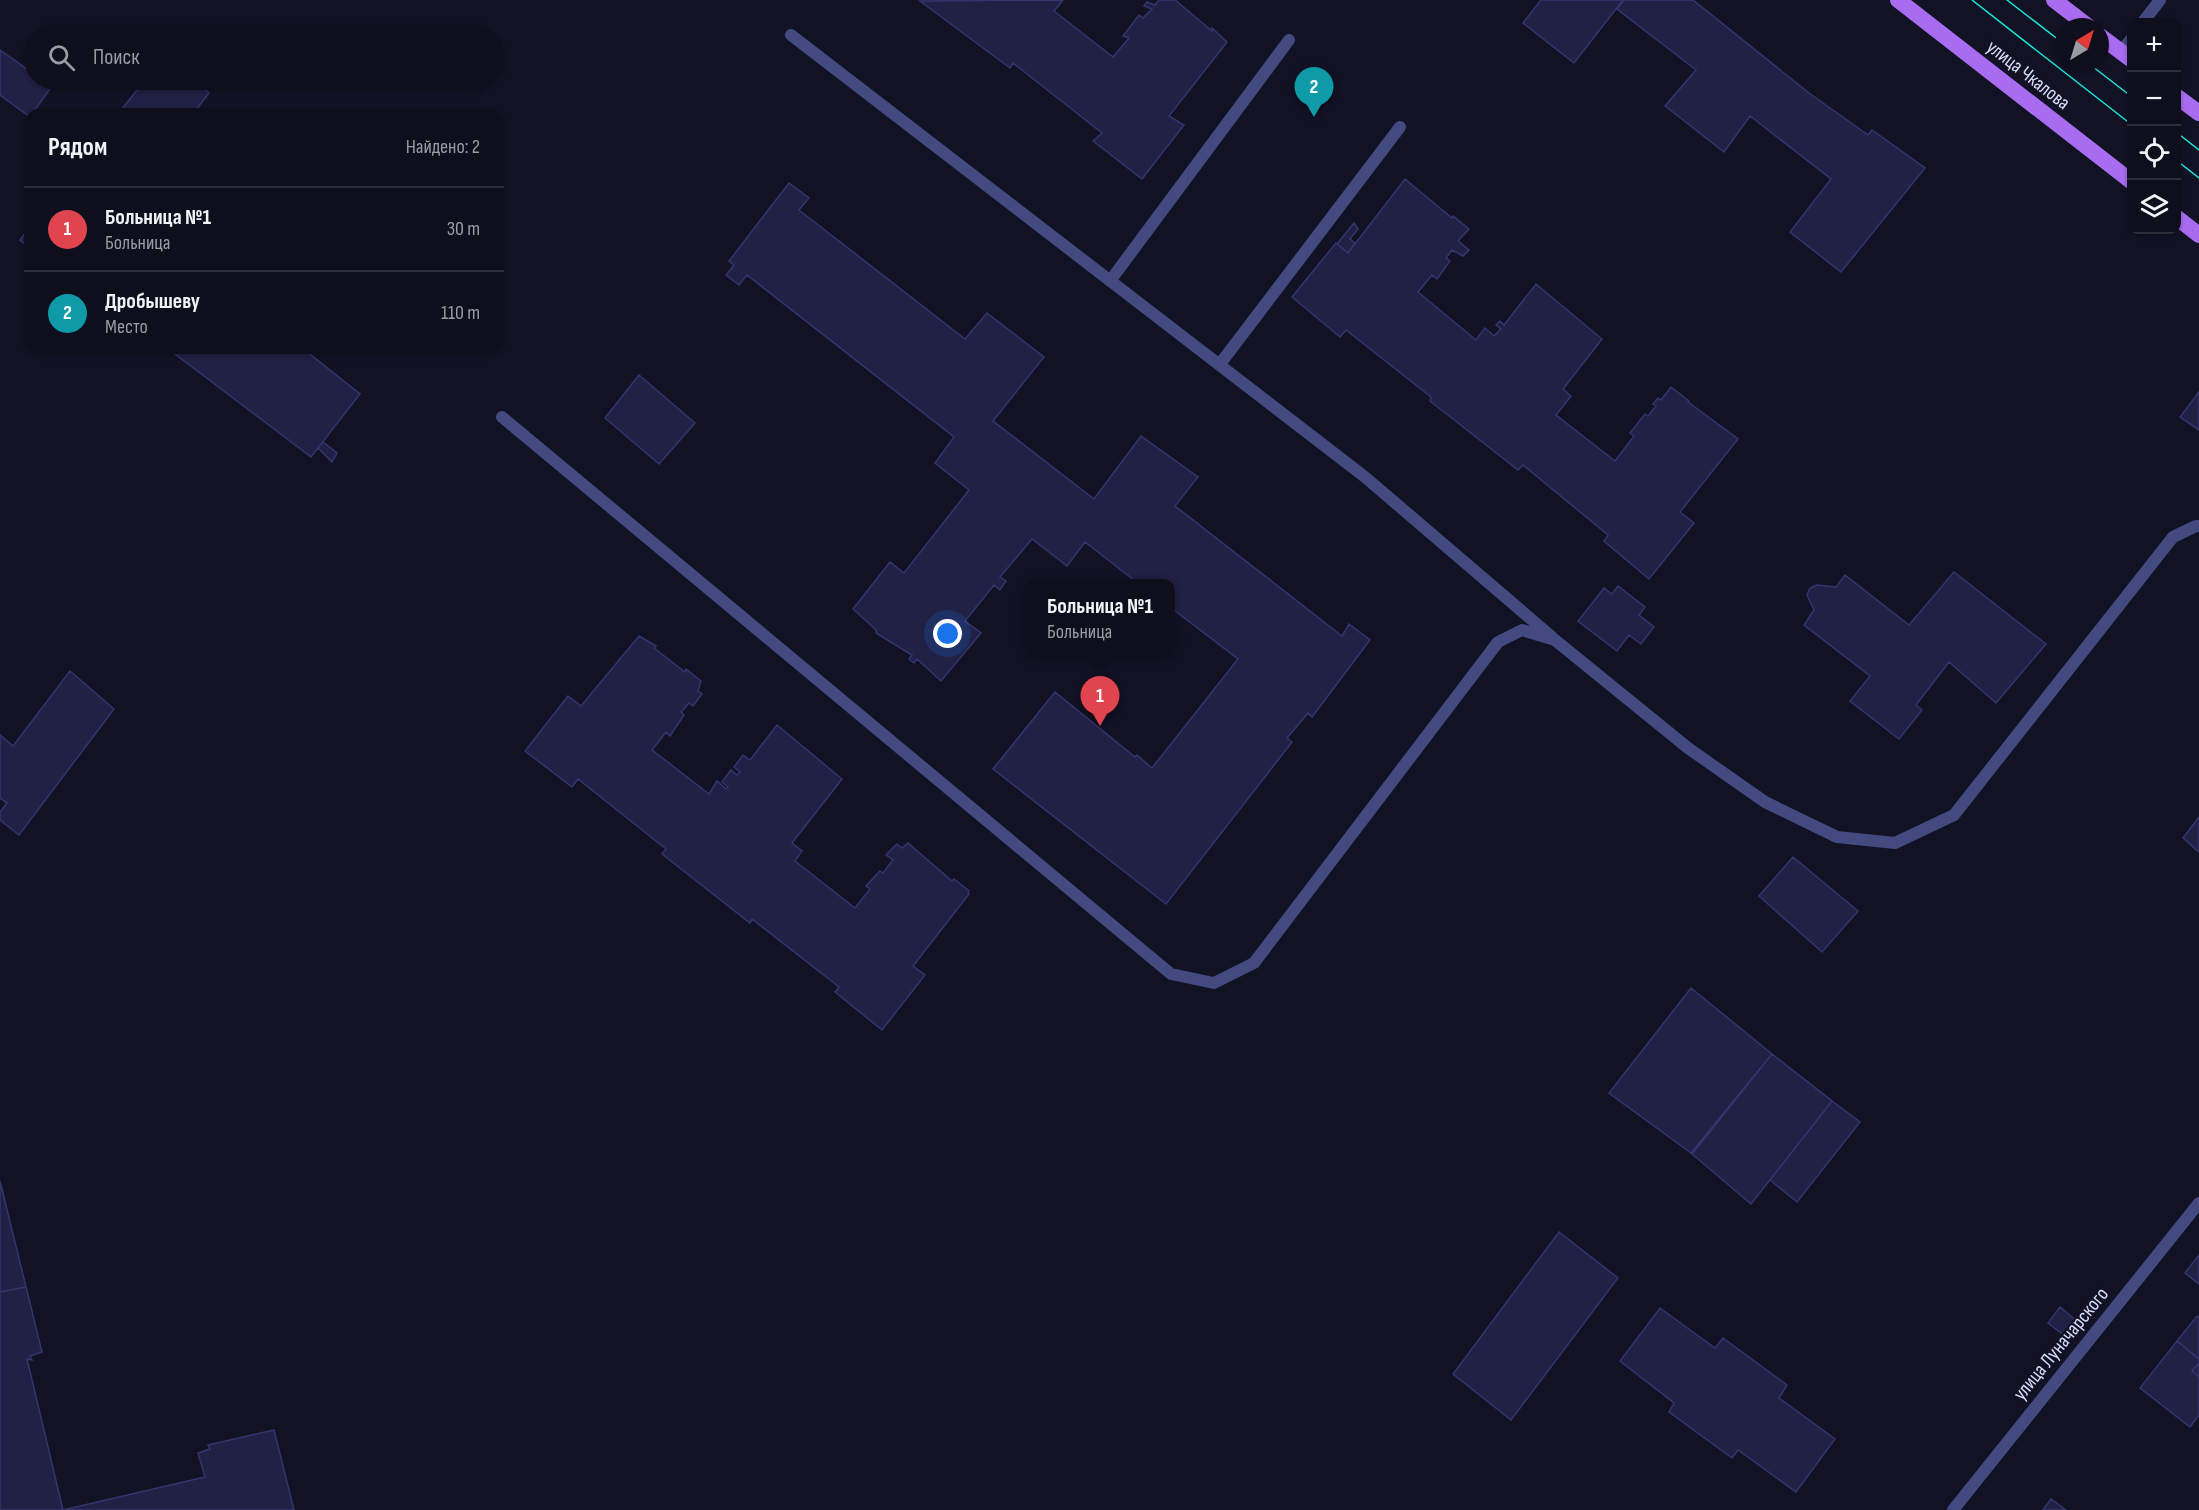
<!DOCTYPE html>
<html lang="ru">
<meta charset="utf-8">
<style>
body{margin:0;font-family:"Sofia Sans Condensed",sans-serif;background:#1c1c29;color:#f1f3f6}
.controls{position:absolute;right:18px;top:18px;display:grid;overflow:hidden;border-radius:12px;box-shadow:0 2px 4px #0004}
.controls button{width:54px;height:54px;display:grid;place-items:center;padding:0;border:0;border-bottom:2px solid #2e2e3b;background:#0e0e1c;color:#f1f3f6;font:30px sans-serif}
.compass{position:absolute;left:2055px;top:18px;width:54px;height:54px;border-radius:50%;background:#0e0e1c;box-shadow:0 2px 4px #0004;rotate:38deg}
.you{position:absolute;left:948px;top:634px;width:21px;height:21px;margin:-15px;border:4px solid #fff;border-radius:50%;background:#1a73e8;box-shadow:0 0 0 9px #1a73e833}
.badge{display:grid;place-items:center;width:39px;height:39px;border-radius:50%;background:#1a73e8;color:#fff;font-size:20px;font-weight:700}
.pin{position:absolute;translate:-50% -50px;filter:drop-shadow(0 2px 3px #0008)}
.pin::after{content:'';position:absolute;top:32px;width:21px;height:18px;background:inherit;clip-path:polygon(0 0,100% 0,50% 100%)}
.popup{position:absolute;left:1025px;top:579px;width:150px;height:78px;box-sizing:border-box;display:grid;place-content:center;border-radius:12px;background:#0e0e1c;filter:drop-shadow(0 2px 4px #0005);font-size:20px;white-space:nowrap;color:#9b9ca3}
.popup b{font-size:22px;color:#f1f3f6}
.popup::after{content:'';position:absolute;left:50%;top:100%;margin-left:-12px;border:12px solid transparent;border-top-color:#0e0e1c}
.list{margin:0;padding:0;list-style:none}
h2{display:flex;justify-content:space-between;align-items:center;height:78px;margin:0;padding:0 24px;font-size:26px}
h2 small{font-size:20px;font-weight:400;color:#9b9ca3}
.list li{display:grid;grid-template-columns:39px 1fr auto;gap:18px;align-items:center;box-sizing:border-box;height:84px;padding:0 24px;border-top:2px solid #2e2e3b}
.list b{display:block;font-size:22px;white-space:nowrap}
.list p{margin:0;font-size:20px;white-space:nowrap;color:#9b9ca3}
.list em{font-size:20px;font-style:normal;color:#9b9ca3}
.icon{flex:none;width:33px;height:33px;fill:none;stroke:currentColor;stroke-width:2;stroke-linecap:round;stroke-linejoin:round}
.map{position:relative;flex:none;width:2199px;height:1510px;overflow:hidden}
.search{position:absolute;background:#0e0e1c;box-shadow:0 2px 4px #0004;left:24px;top:24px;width:480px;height:66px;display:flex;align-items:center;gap:15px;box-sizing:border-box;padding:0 21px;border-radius:33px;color:#9b9ca3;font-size:22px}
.panel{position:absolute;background:#0e0e1c;box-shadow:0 2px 4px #0004;left:24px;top:108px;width:480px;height:246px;border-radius:18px}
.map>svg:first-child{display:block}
.building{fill:#212045;stroke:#36346e;stroke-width:1.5}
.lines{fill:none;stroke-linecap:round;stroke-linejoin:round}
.service{stroke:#424a80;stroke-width:12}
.minor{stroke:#424a80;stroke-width:12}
.primary{stroke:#a86cf0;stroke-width:16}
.tram{stroke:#1ae8d8;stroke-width:1.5}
.labels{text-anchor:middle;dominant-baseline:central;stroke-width:4.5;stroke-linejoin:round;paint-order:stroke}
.street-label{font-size:20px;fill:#dadcfb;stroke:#121225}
</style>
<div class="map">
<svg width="2199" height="1510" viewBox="0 0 2199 1510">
<rect width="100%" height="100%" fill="#121225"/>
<path class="building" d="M1063,0L1054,11L1113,57L1129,38L1123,36L1139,15L1143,18L1152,9L1144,6L1147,2L1155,5L1159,0H1175L1212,31V28L1227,42L1169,116L1184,125L1142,179L1093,141L1102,133L1013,63L1010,68L920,1Z
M1541,0H1623L1574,63L1523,23Z
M1624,0H1693L1809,93L1868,135L1872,130L1925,168L1841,272L1790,232L1831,179L1750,116L1724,152L1665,106L1696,70L1617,9Z
M0,50L34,74V80H42L52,86L30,117L0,95Z
M145,80H192L209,93L193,114H118Z
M1405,179L1452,218L1453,216L1469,229L1458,241L1469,250L1463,256L1452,250L1446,258L1450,261L1437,279L1432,275L1418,292L1476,340L1485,328L1494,336L1501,329L1496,325L1500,321L1504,325L1536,284L1602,339L1563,389L1571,396L1556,415L1615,461L1634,436L1630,433L1645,414L1648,416L1656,406L1653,404L1658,398L1661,400L1671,387L1689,401L1688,402L1738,439L1680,512L1694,523L1649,579L1604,541L1608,535L1523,465L1518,470L1430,401L1431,397L1346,330L1340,337L1292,297L1336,243L1348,253Z
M789,183L809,198L799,210L965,339L987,313L1044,357L993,421L1094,499L1141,436L1198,477L1175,506L1342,636L1349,624L1370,640L1312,717L1308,713L1287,738L1292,742L1166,904L993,769L1055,692L1135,757L1137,755L1152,768L1238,659L1170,607V584H1139L1085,542L1067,566L1032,539L1000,577L1006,581L1000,590L994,585L965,621L981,633L941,681L917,659L914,663L909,659L912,655L876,633V630L853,609L890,562L904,573L969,490L935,463L954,437L747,275L739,285L726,275L734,265L729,261Z
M1354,223L1358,229L1350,239L1355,243L1348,253L1337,244Z
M30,227V248L20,240Z
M167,348H302L360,394L311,457Z
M639,375L695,423L659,464L605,418Z
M2199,392V430L2180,417Z
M323,442L337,453L332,462L318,448Z
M1954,572L2046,644L1996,703L1949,662L1916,705L1922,710L1899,739L1850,701L1870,676L1804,625L1814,610L1807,595L1810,588L1817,585L1836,587L1845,575L1909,625Z
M1618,586L1645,607L1639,615L1654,627L1641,644L1629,635L1617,651L1578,621L1604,588L1612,594Z
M639,636L656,646L654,648L685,672L686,669L701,681L698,691L702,694L693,706L689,703L681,712L684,715L670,736L666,732L652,750L709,794L717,781L726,789L728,787L722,782L731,770L737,775L740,772L734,767L743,755L750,760L777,725L842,779L792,843L802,851L795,861L855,908L870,889L866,886L880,871L883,873L893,860L886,855L897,844L902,848L908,843L952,881L954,879L969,891L968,893L969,894L913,966L925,975L882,1030L835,992L839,987L752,919L750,923L662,854L666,849L578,779L572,787L525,751L568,696L581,706Z
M70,671L114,709L19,835L0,820V812L7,803L0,798V735L13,746Z
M2199,817V852L2183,838Z
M1793,857L1858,911L1822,952L1759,896Z
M1691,988L1772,1054L1691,1153L1609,1093Z
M1772,1054L1832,1101L1751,1204L1692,1154Z
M1832,1101L1860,1122L1797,1202L1770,1180Z
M0,1181L26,1287L0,1292Z
M1559,1232L1618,1278L1511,1420L1453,1374Z
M2199,1255V1284L2185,1273Z
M26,1287L42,1352L30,1356L32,1360L27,1359L63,1510L205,1477L198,1453L210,1449L208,1445L274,1430L294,1510H0V1292Z
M2060,1307L2077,1321L2065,1336L2048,1323Z
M1660,1308L1715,1348L1723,1338L1787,1385L1779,1398L1835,1439L1796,1492L1738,1450L1732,1458L1669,1412L1674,1403L1620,1361Z
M2197,1316L2199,1318V1359L2177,1341Z
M2177,1341L2199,1359V1363L2192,1371L2199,1377V1415L2190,1427L2140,1388Z
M2199,1363V1377L2192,1371Z
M2051,1499L2066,1510H2043Z"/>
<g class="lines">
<path class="service" d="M791,35L1365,477L1552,637
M1110,281L1289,40
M1220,364L1400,127
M502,417L1171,974L1214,983L1254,963L1498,642L1522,630L1555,640L1688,748L1765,802L1837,837L1895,843L1954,815L2173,537L2196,526H2199"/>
<path class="minor" d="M2143,22L2160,0
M2121,52L2132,38
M1953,1510L2199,1203"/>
<path class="primary" d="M1898,0L2132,182
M2054,0L2089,27
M2100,36L2132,60
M2176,96L2199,113
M2176,217L2199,235"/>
<path class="tram" d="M1972,0L2132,125
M2007,0L2064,44
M2088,63L2132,97
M2176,132L2199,150
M2176,160L2199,178"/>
</g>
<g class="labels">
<g class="street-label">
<text transform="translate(2028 75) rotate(38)">улица Чкалова</text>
<text transform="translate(2061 1344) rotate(-51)">улица Луначарского</text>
</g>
</g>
</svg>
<div class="controls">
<button>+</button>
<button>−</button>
<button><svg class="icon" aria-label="locate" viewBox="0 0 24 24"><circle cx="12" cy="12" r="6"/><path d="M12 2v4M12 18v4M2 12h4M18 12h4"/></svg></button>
<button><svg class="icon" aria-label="layers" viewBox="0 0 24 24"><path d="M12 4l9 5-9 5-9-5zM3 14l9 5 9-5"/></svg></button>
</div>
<svg class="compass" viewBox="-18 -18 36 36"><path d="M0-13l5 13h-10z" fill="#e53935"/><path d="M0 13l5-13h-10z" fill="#9b9ca3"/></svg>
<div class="you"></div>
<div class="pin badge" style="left:1100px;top:726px;background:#e0444e">1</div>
<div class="popup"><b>Больница №1</b>Больница</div>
<div class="pin badge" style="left:1314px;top:117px;background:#0f9aa8">2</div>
<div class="search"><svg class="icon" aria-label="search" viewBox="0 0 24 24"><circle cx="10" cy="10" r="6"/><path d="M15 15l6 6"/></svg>Поиск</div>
<section class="panel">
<h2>Рядом<small>Найдено: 2</small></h2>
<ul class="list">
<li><span class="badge" style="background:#e0444e">1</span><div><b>Больница №1</b><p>Больница</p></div><em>30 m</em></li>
<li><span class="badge" style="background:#0f9aa8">2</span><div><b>Дробышеву</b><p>Место</p></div><em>110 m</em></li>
</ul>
</section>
</div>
